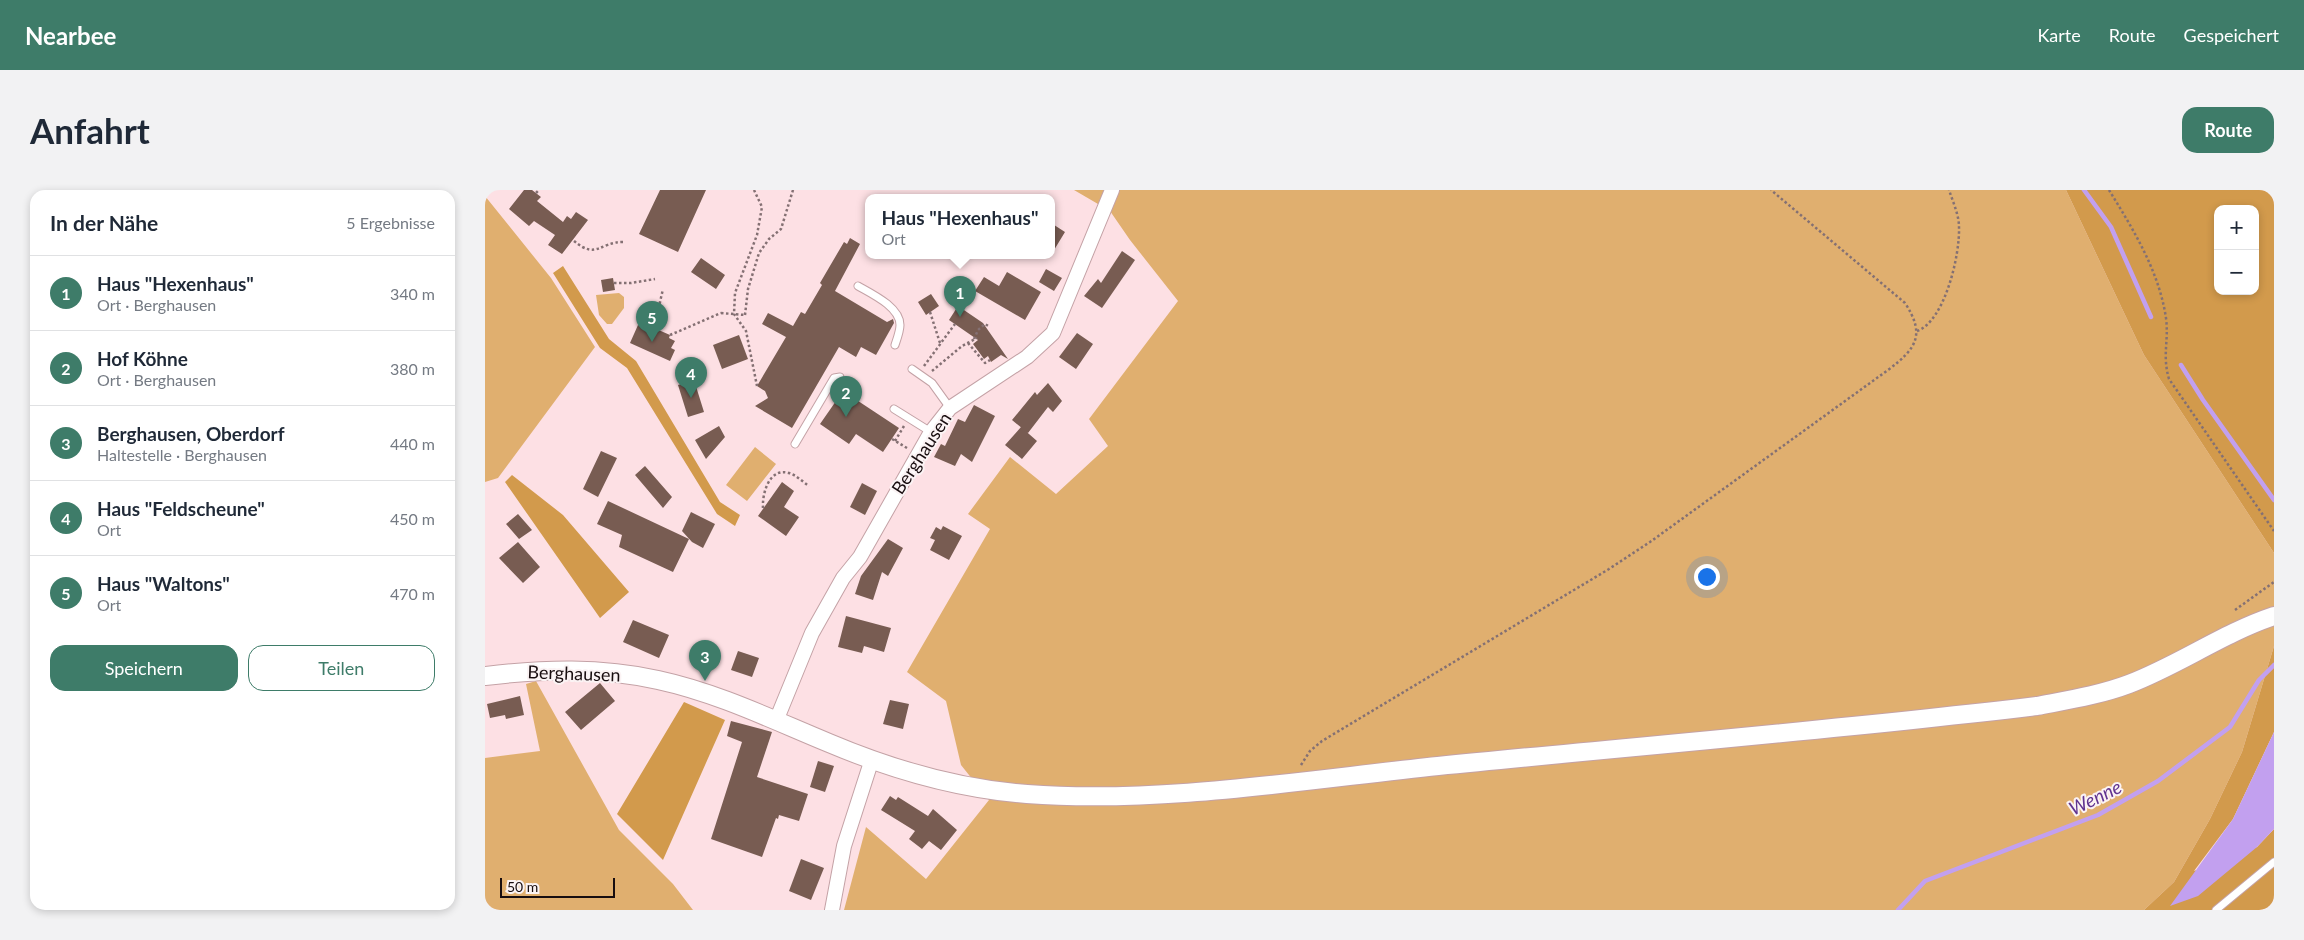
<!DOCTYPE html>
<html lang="de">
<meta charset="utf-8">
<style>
body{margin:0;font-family:Lato,sans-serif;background:#f2f2f3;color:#1f2937}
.controls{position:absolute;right:15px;top:15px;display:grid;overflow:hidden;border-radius:10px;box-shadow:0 2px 8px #0003}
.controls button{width:45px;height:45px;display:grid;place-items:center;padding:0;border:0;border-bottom:1px solid #e0e1e3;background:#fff;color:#1f2937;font:25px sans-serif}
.scale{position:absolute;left:15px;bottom:12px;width:115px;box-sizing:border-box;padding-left:5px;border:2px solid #180d0f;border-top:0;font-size:14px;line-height:18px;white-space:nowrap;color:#180d0f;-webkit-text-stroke:4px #fbf3f4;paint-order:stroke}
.you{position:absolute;left:1221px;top:386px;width:18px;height:18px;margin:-12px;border:4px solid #fff;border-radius:50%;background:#1a73e8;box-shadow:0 0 0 8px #1a73e833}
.badge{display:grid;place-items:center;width:32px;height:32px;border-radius:50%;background:#3e7c69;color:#fff;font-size:16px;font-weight:700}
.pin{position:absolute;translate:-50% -41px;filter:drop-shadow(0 1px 2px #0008)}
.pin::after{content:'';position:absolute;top:26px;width:18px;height:15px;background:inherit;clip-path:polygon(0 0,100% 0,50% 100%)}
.popup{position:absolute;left:380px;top:4px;width:190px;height:65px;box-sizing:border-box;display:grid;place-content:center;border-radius:10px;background:#fff;filter:drop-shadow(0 1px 4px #0005);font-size:16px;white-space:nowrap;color:#747a83}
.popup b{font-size:19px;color:#1f2937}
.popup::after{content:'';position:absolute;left:50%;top:100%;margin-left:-10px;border:10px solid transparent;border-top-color:#fff}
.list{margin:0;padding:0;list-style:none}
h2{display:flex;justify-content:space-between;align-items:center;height:65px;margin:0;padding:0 20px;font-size:21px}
h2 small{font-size:16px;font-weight:400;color:#747a83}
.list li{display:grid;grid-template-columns:32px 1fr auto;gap:15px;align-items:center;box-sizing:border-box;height:75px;padding:0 20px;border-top:1px solid #e0e1e3}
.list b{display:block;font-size:19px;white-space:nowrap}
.list p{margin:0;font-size:16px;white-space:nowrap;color:#747a83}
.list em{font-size:16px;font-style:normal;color:#747a83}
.actions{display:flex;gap:10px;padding:15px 20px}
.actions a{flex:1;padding:11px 0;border:1px solid #3e7c69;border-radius:15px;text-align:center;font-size:18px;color:#3e7c69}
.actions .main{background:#3e7c69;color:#fff}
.map{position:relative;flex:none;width:1789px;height:720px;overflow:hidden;border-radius:15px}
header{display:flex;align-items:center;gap:30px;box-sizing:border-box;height:70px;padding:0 25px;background:#3e7c69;color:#fff}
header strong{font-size:24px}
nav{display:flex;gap:28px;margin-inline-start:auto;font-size:18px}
.intro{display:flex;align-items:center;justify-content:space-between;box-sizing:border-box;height:120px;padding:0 30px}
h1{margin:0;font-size:35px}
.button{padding:12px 22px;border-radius:15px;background:#3e7c69;color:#fff;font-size:18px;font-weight:700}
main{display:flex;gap:30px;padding:0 30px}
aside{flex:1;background:#fff;border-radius:15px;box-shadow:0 2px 8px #0003}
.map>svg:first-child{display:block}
.green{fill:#e0af6f}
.forest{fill:#d29a4c;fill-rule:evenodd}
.water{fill:#c2a0ef}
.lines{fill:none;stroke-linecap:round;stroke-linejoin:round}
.stream{stroke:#c2a0ef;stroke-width:4.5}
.building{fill:#785c52}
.service-casing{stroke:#c4a2a6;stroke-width:9}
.minor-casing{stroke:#c4a2a6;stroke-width:16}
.tertiary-casing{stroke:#c4a2a6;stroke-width:20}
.path{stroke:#847073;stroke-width:2.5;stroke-dasharray:2.5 2.5;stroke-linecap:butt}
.service{stroke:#fff;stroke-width:7}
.minor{stroke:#fff;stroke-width:14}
.tertiary{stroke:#fff;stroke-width:18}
.path-bridge{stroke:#847073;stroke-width:2.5;stroke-dasharray:2.5 2.5;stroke-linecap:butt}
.labels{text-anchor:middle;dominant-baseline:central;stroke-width:4;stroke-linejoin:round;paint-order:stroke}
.street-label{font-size:18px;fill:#180d0f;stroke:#fbf3f4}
.water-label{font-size:19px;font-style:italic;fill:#613490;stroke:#fbf3f4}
</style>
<header>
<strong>Nearbee</strong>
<nav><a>Karte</a><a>Route</a><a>Gespeichert</a></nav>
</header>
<div class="intro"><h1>Anfahrt</h1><a class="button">Route</a></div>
<main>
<aside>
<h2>In der Nähe<small>5 Ergebnisse</small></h2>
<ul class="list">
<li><span class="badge">1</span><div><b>Haus &quot;Hexenhaus&quot;</b><p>Ort · Berghausen</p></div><em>340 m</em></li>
<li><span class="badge">2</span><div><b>Hof Köhne</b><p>Ort · Berghausen</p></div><em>380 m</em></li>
<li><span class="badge">3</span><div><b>Berghausen, Oberdorf</b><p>Haltestelle · Berghausen</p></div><em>440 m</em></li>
<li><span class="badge">4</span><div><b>Haus &quot;Feldscheune&quot;</b><p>Ort</p></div><em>450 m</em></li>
<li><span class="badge">5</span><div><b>Haus &quot;Waltons&quot;</b><p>Ort</p></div><em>470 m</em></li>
</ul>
<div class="actions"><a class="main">Speichern</a><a>Teilen</a></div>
</aside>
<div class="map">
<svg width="1789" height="720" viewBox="0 0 1789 720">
<rect width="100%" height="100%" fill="#fde0e4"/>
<path class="green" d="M589,0H1581L1659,165L1789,363V456L1757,562L1725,629L1689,692L1659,720H359L381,637L441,689L504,610L476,575L461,511L422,482L505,339L483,324L525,267L571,304L623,256L604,229L693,111L645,50L625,21Z
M0,6L66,88L110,157L13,288L0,292Z
M134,103L139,107V118L127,134H122L114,125L111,105Z
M270,257L291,274L262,311L241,295Z
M51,491L134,640L188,694L208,720H0V568L55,561L41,494Z"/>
<path class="forest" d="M1581,0H1789V363L1659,165ZM1733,19H1770V101H1733Z
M78,76L124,149L151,171L235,312L255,325L250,336L232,324L142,178L115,158L68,83Z
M27,285L78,325L144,402L115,428L20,292Z
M1789,456V542L1748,629L1709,681L1772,657L1789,639V720H1659L1689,692L1725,629L1757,562Z
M199,512L240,530L178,670L132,624Z"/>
<path class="water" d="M1789,542V639L1772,657L1713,706L1685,716L1748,629Z"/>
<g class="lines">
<path class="stream" d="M1599,0L1626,37L1666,127
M1696,175L1718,210L1789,310
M1413,720L1440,691L1613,625L1673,591L1745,537L1774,490L1789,475"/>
</g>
<path class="building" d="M39,0H47L56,7L52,11L78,32L82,26L86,29L91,22L103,30L77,64L63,55L70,45L49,31L44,36L24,19Z
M175,0H221L193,62L154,44Z
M566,33L580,42L566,65Z
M365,48L375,54L350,101L402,132L408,129L409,133L391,165L376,157L371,167L354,157L307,238L270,216L283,208L280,201L272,196L301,147L277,134L283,123L308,136L316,122L320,124L337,95L335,93L359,52L362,54Z
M637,61L650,70L617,118L599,106L613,89L616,93Z
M216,68L240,85L231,99L206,82Z
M561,79L577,88L569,101L554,92Z
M522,82L556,102L540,130L490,101L499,87L514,96Z
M128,88L130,100L118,102L116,90Z
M446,104L454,116L441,125L433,112Z
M473,116L498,133L523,169L516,165L506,172L503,166L499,169L488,154L493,150L464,130Z
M153,135L168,141L169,138L185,145L184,148L190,151L186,158L190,160L185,171L145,153Z
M592,143L608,154L591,179L574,167Z
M254,145L263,169L237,179L228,155Z
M209,190L219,222L203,227L193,195Z
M563,193L577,211L568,222L563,217L543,243L527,230L550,202L552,205Z
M358,201L414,238L398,262L371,244L364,254L335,234Z
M489,215L510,226L487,272L476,264L470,276L449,267L456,254L460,256L473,229L480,232Z
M234,236L240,247L221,269L210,250Z
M536,237L552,251L537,269L520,255Z
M116,261L132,268L113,307L98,299Z
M160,276L187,307L178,318L150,285Z
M297,292L309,301L299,317L314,327L301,346L273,326Z
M377,293L392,301L380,325L365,317Z
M123,311L204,349L188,382L134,357L137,345L112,334Z
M206,322L230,334L218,358L207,352L197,341Z
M33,324L47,340L34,349L21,334Z
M458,336L477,346L464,370L445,360L450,350L445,348L451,337L456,340Z
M403,349L418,358L403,386L397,382L388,410L370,404L376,386Z
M33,352L55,377L38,393L14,368Z
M361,426L406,438L399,462L379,456L377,463L353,457Z
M148,430L184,445L174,468L138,452Z
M253,461L274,468L267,487L246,480Z
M115,493L130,511L96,540L80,522Z
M35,506L39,525L21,529L20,525L5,528L2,514Z
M405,510L424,514L418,539L398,534Z
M246,531L287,542L272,587L323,604L314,631L294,625L293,629L291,628L277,667L226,649L257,552L242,546Z
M333,571L349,576L340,602L325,597Z
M405,606L411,610L413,607L443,626L448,619L472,640L456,660L444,651L437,659L424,649L430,641L396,620Z
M316,669L339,678L326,710L304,701Z"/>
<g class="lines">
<g class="service-casing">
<path id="service" d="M373,96C387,104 415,117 415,135C415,141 412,149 410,155
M427,179L447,193L465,218
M409,219L446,242
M310,254L349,188L355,187
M1731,720L1789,672"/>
</g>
<g class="minor-casing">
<path id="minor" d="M291,531L327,443L358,388L375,367L446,242L465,218L542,167L568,143L627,0
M347,720L359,656L387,569"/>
</g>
<g class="tertiary-casing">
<path id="tertiary" d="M0,486C59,479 115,477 173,490C233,503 288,530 344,553C408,580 473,599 542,604C676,614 819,590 953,576C1152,556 1352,540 1552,516C1583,510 1615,505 1644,494C1694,475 1738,443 1789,426"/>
</g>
<path class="path" d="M269,0L277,17L272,45L250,103L249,124L261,141L272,196
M1624,0C1648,39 1674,81 1681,128C1684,151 1677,165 1684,189L1789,341
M51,3L54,0
M89,51C112,70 114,52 138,52
M129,93H146L170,89
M445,122L455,153
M260,125L263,99L274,63L284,49L296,39L308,0
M169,138L178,99
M1432,141C1460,131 1475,65 1474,37C1474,25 1468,12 1464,0
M185,145L236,123
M489,149L493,140L500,134L505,137
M483,153L500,173L505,170
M439,176L470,134
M447,181L477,156L492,148
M407,249L422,258
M410,251L419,236
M278,318C277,304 284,277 304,283C311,285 318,292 324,296
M1750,420L1789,392
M816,575L825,561L837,551L1124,379L1165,352L1403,180C1431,159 1441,145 1420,113L1286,0"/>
<use href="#service" class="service"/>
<use href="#minor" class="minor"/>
<use href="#tertiary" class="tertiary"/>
<path class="path-bridge" d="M236,123L260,125"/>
</g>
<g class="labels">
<g class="street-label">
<text transform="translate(436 263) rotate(-57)">Berghausen</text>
<text transform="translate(89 483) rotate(2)">Berghausen</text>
</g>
<g class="water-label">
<text transform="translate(1610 607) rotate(-26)">Wenne</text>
</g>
</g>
</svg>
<div class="controls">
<button>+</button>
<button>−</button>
</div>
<div class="scale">50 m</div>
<div class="you"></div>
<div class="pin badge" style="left:475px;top:127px">1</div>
<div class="popup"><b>Haus &quot;Hexenhaus&quot;</b>Ort</div>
<div class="pin badge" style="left:361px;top:227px">2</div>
<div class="pin badge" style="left:220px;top:491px">3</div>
<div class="pin badge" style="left:206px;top:208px">4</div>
<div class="pin badge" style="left:167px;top:152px">5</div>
</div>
</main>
